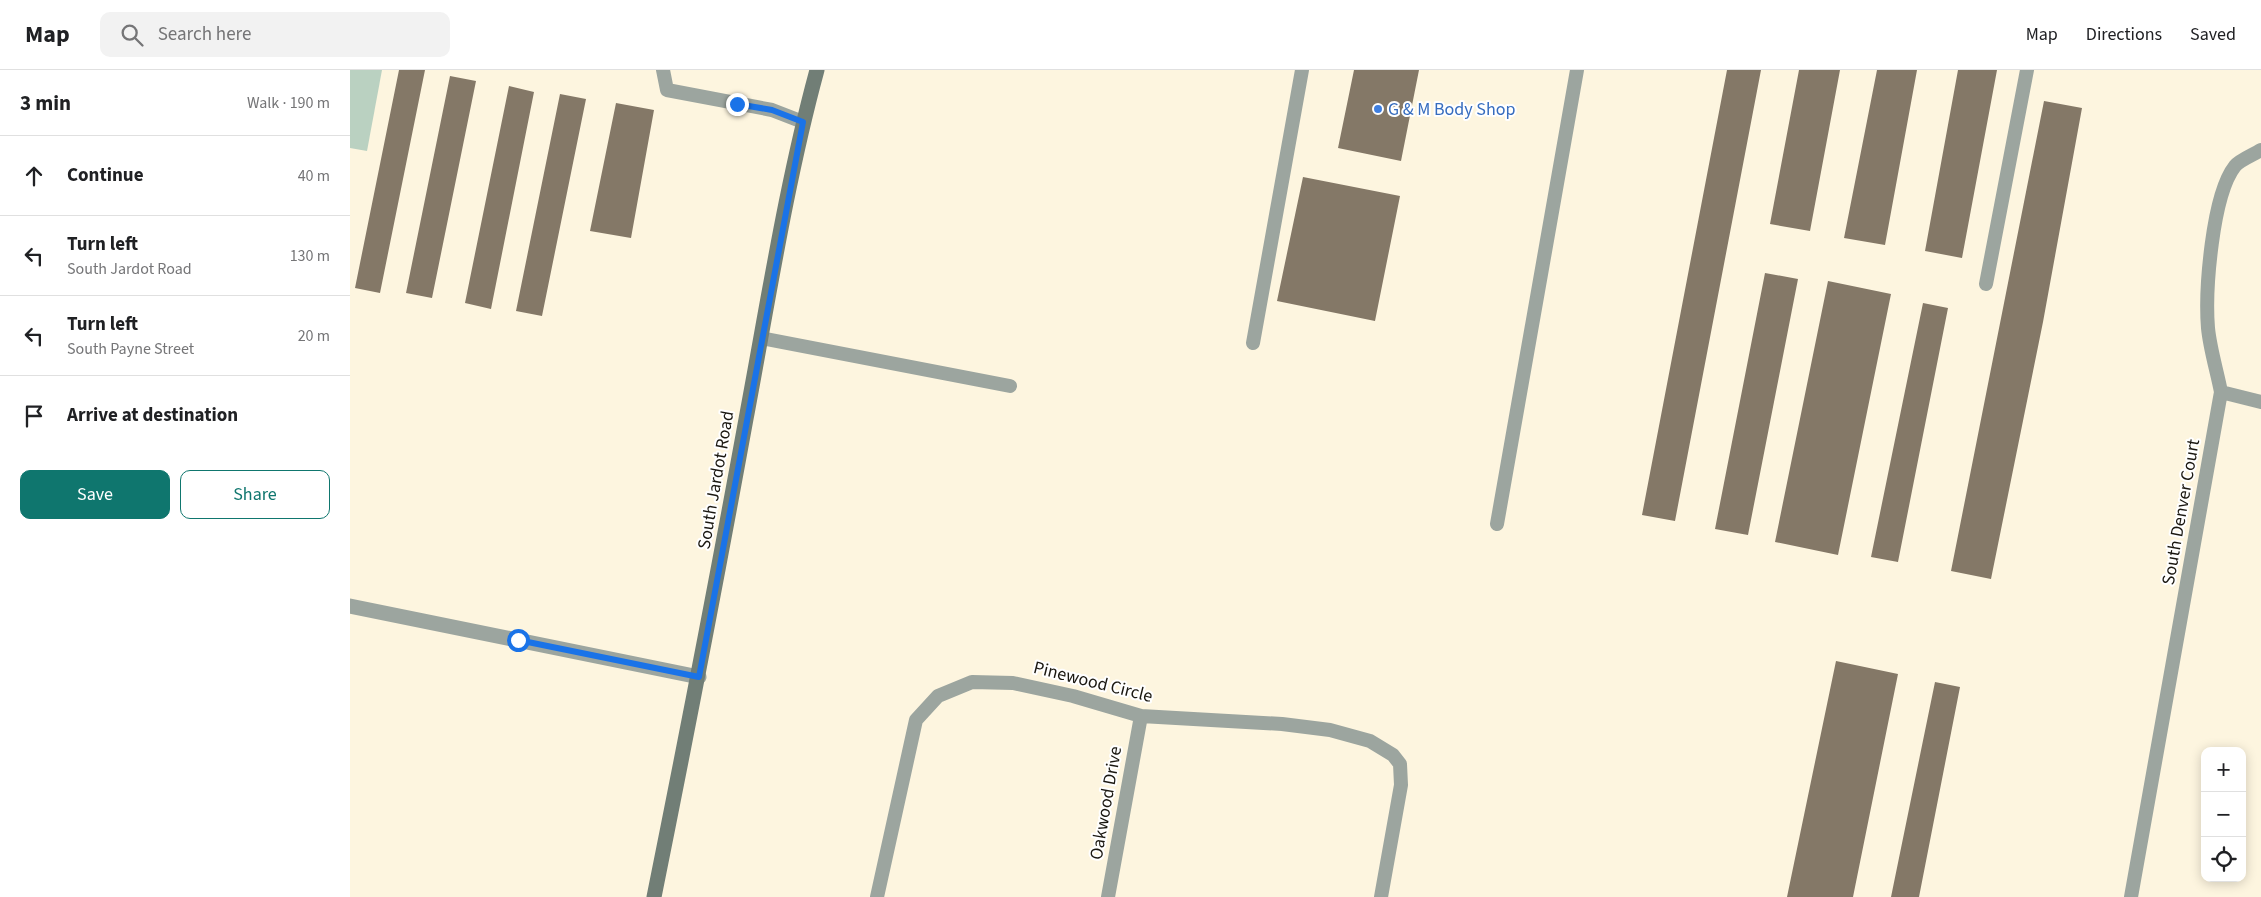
<!DOCTYPE html>
<meta charset="utf-8">
<style>
body{margin:0;font-family:"Source Sans 3",sans-serif;background:#f2f2f2;color:#202124}
.controls{position:absolute;right:15px;bottom:15px;display:grid;overflow:hidden;border-radius:10px;box-shadow:0 2px 12px #0003}
.controls button{width:45px;height:45px;display:grid;place-items:center;padding:0;border:0;border-bottom:1px solid #e0e0e0;background:#fff;color:#202124;font:25px sans-serif}
.stop{position:absolute;width:15px;height:15px;margin:-11px;border:4px solid #1a73e8;border-radius:50%;background:#fff}
.stop.end{background:#1a73e8;border-color:#fff;box-shadow:0 1px 5px #0008}
.list{margin:0;padding:0;list-style:none}
h2{display:flex;justify-content:space-between;align-items:center;height:65px;margin:0;padding:0 20px;font-size:21px}
h2 small{font-size:16px;font-weight:400;color:#757577}
.list li{display:grid;grid-template-columns:32px 1fr auto;gap:15px;align-items:center;box-sizing:border-box;height:80px;padding:0 20px;border-top:1px solid #e0e0e0}
.list b{display:block;font-size:19px;white-space:nowrap}
.list p{margin:0;font-size:16px;white-space:nowrap;color:#757577}
.list em{font-size:16px;font-style:normal;color:#757577}
.actions{display:flex;gap:10px;padding:15px 20px}
.actions a{flex:1;padding:11px 0;border:1px solid #0f766e;border-radius:10px;text-align:center;font-size:18px;color:#0f766e}
.actions .main{background:#0f766e;color:#fff}
.icon{flex:none;width:28px;height:28px;fill:none;stroke:currentColor;stroke-width:2;stroke-linecap:round;stroke-linejoin:round}
.map{position:relative;flex:none;width:1911px;height:827px;overflow:hidden}
header{display:flex;align-items:center;gap:30px;box-sizing:border-box;height:70px;padding:0 25px;background:#fff;border-bottom:1px solid #e0e0e0}
header strong{font-size:24px}
nav{display:flex;gap:28px;margin-inline-start:auto;font-size:18px}
.search{width:350px;height:45px;background:#f2f2f2;display:flex;align-items:center;gap:12px;box-sizing:border-box;padding:0 18px;border-radius:10px;color:#757577;font-size:19px}
main{display:flex}
aside{flex:1;background:#fff}
.map>svg:first-child{display:block}
.green{fill:#bad1c1}
.building{fill:#847867}
.lines{fill:none;stroke-linecap:round;stroke-linejoin:round}
.lane{stroke:#9ca59f;stroke-width:14}
.street{stroke:#9ca59f;stroke-width:15}
.secondary{stroke:#717e76;stroke-width:15}
.route{stroke:#1a73e8;stroke-width:6}
.shop-dot{fill:#3f7fe0;stroke:#fff;stroke-width:2}
.labels{text-anchor:middle;dominant-baseline:central;stroke-width:4;stroke-linejoin:round;paint-order:stroke}
.shop-label{font-size:18px;fill:#366cbe;stroke:#fff;text-anchor:start}
.street-label{font-size:18px;fill:#1a1710;stroke:#fff}
</style>
<header>
<strong>Map</strong>
<div class="search"><svg class="icon" aria-label="search" viewBox="0 0 24 24"><circle cx="10" cy="10" r="6"/><path d="M15 15l6 6"/></svg>Search here</div>
<nav><a>Map</a><a>Directions</a><a>Saved</a></nav>
</header>
<main>
<aside>
<h2>3 min<small>Walk · 190 m</small></h2>
<ul class="list">
<li><svg class="icon" aria-label="ahead" viewBox="0 0 24 24"><path d="M12 20V5M6 11l6-6 6 6"/></svg><div><b>Continue</b></div><em>40 m</em></li>
<li><svg class="icon" aria-label="left" viewBox="0 0 24 24"><path d="M17 20v-9H6M10 6l-5 5 5 5"/></svg><div><b>Turn left</b><p>South Jardot Road</p></div><em>130 m</em></li>
<li><svg class="icon" aria-label="left" viewBox="0 0 24 24"><path d="M17 20v-9H6M10 6l-5 5 5 5"/></svg><div><b>Turn left</b><p>South Payne Street</p></div><em>20 m</em></li>
<li><svg class="icon" aria-label="arrive" viewBox="0 0 24 24"><path d="M6 21V4h12l-3 4 3 4H6"/></svg><div><b>Arrive at destination</b></div></li>
</ul>
<div class="actions"><a class="main">Save</a><a>Share</a></div>
</aside>
<div class="map">
<svg width="1911" height="827" viewBox="0 0 1911 827">
<rect width="100%" height="100%" fill="#fdf5df"/>
<path class="green" d="M0,0H32L17,81L0,78Z"/>
<path class="building" d="M49,0H75L30,223L5,218Z
M1004,0H1069L1051,91L988,78Z
M1377,0H1411L1325,451L1292,445Z
M1449,0H1490L1460,161L1420,154Z
M1527,0H1567L1535,175L1494,168Z
M1608,0H1647L1612,188L1575,181Z
M100,6L126,11L82,228L56,223Z
M159,16L184,22L141,239L115,233Z
M210,24L236,29L192,246L166,241Z
M1694,31L1732,38L1693,252L1641,509L1601,501Z
M266,33L304,40L281,168L240,161Z
M953,107L1050,126L1025,251L927,231Z
M1415,203L1448,209L1398,465L1365,459Z
M1478,211L1541,224L1488,485L1425,472Z
M1573,233L1598,238L1548,492L1521,487Z
M1486,591L1548,604L1503,827H1437Z
M1585,612L1610,617L1569,827H1541Z"/>
<g class="lines">
<path class="lane" d="M313,0L317,20L422,40L453,52
M1636,214L1677,0
M411,268L660,316
M903,273L952,0
M1871,322L1911,332
M1147,454L1227,0
M527,827L566,650L588,626L622,612L663,613L723,626L791,646L932,654L980,660L1020,671L1043,685L1050,694L1051,715L1031,827
M758,827L791,646
M1781,827L1871,322C1867,301 1860,279 1858,258C1855,221 1862,125 1885,96C1890,90 1903,85 1911,80"/>
<path class="street" d="M0,536L349,607"/>
<path class="secondary" d="M304,827C336,668 367,508 396,349C418,232 436,114 467,0"/>
</g>
<g class="lines">
<path class="route" d="M168,570L349,607L453,52L422,40L387,34"/>
</g>
<circle class="shop-dot" cx="1028" cy="39" r="5"/>
<g class="labels">
<g class="shop-label">
<text x="1038" y="39">G &amp; M Body Shop</text>
</g>
<g class="street-label">
<text transform="translate(366 410) rotate(-80)">South Jardot Road</text>
<text transform="translate(1831 442) rotate(-80)">South Denver Court</text>
<text transform="translate(743 612) rotate(14)">Pinewood Circle</text>
<text transform="translate(756 733) rotate(-80)">Oakwood Drive</text>
</g>
</g>
</svg>
<div class="controls">
<button>+</button>
<button>−</button>
<button><svg class="icon" aria-label="locate" viewBox="0 0 24 24"><circle cx="12" cy="12" r="6"/><path d="M12 2v4M12 18v4M2 12h4M18 12h4"/></svg></button>
</div>
<div class="stop" style="left:168px;top:570px"></div>
<div class="stop end" style="left:387px;top:34px"></div>
</div>
</main>
